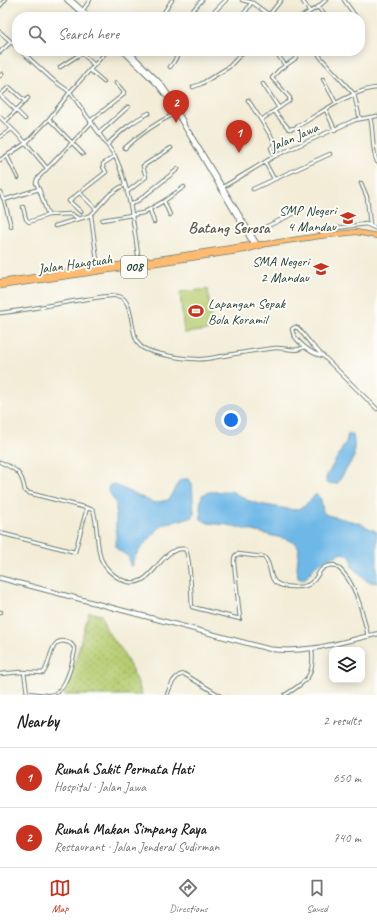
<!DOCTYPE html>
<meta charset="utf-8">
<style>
body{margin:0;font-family:Caveat,sans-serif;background:#f2f2f2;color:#222}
.controls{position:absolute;right:12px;bottom:12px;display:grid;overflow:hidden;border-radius:8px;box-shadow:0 2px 10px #0003}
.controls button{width:36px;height:36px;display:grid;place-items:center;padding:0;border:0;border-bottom:1px solid #e0e0e0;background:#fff;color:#222;font:20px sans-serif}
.you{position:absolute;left:231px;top:420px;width:14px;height:14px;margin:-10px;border:3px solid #fff;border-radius:50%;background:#1a73e8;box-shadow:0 0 0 6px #1a73e833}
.badge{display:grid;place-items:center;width:26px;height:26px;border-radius:50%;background:#c8321e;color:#fff;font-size:13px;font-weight:700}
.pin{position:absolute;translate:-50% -33px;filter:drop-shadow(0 1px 2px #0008)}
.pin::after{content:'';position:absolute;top:21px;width:14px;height:12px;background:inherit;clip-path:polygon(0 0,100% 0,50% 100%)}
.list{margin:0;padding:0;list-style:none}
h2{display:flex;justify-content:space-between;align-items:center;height:52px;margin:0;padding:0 16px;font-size:17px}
h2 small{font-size:13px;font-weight:400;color:#767676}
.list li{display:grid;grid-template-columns:26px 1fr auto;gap:12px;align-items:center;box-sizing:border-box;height:60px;padding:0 16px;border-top:1px solid #e0e0e0}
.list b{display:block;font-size:15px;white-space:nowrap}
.list p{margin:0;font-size:13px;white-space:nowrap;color:#767676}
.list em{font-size:13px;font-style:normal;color:#767676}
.icon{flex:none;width:22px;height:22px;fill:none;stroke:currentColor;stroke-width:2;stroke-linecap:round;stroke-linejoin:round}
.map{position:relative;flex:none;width:377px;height:695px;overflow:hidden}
.search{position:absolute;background:#fff;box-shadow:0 2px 10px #0003;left:12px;right:12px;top:12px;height:44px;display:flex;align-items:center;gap:10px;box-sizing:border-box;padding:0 14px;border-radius:16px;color:#767676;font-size:15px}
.sheet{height:172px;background:#fff}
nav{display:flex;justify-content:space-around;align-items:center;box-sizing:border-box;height:56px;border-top:1px solid #e0e0e0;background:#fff;font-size:11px;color:#767676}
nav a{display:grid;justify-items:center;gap:2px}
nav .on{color:#c8321e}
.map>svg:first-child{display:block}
.grass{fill:url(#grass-dots);stroke:#6a8452}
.park{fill:#b6cc71;stroke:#6a8452}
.water{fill:#6eb8e7;stroke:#467a8e}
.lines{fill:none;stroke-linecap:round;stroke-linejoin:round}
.minor-casing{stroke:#697b6d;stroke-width:4.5}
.tertiary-casing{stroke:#697b6d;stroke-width:5.5}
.trunk-casing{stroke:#697b6d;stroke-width:6}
.minor{stroke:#fff;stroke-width:2.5}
.tertiary{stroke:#fff;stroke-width:3.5}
.trunk{stroke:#ffbb71;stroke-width:4.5}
.labels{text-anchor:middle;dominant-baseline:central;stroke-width:4;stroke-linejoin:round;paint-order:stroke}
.shield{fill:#fdfcf7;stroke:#62766e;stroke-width:1}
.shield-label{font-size:13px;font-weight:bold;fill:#1f3d34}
.street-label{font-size:14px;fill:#1f3d34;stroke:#fdfcf7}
.poi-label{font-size:14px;fill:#1f3d34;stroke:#fdfcf7;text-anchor:end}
.quarter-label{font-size:16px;font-weight:bold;fill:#605e54;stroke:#fdfcf7}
</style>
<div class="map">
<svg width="377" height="695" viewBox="0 0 377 695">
<defs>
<pattern id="grass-dots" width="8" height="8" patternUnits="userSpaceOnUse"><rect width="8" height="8" fill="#b6cc71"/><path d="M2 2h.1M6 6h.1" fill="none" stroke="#93a75e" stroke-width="1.8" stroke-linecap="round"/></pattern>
</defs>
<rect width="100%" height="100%" fill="#fdfcf7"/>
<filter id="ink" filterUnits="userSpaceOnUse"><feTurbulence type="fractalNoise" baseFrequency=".025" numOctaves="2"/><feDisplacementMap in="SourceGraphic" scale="8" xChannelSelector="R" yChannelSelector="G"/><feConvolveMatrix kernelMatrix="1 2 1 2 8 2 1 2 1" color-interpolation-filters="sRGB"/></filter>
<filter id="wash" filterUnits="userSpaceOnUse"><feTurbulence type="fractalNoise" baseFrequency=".012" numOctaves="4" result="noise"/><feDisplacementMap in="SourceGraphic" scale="16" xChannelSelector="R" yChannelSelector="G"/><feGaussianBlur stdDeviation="0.9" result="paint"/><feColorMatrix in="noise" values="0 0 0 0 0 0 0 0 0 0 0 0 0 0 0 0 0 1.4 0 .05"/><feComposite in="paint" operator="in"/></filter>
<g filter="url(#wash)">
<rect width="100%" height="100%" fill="#f3edd8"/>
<path class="grass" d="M89,612L101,615L107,631L122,650L137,680L142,695H64L67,682L75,662Z"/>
<path class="park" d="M208,289L212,330L184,333L180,292Z"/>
<path class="water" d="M348,434H353L354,441V457L337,484L326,483V477L346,442Z
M183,479H188L192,483L194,513L193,517L164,524L158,529L138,552L133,560V566H130L129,557L118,550L116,547V504L108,489L110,485L113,484L154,503L168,500L180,480Z
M231,491L247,500L259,504L294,510L303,507L316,494L321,499L323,512L327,515L359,523L377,532V583L367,581L352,567V561L350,556L342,553C334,557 324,560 316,566C311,570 309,576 303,580L298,578L297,567L299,548L295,543L286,539L228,525L208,523L201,519L200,506L202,495L209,492Z"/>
</g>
<g filter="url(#ink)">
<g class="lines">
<g class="minor-casing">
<path id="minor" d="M242,0L253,3L272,17
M302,0L310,12
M344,0L356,17
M0,6L5,0
M318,7L326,17
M83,10L90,0
M269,15L281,0
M161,17L172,0
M187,17L202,0
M209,17L226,0
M240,17L246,11L251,3
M301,17L318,7L326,0
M0,32L17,47
M21,51L53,80L70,92L115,156C130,189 134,226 139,262
M80,51L94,65
M275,51L285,65
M293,51L296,57L295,59L279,70L272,78L290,98L289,101L274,111L289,129L295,128C316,116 353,89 377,88
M316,51L322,59L354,94L360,119
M0,52L11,42
M60,67L82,53
M170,67C175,62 176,57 180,51
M90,70L104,82
M0,76L2,74
M323,79L336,103
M263,84L279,108
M193,87L201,84L229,67L244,51
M0,95L25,119
M0,95L9,87L25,101
M248,100L261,120L274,111
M326,110L335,130
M0,117L26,143L47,168
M370,117C374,132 371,147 377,162
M49,119L83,154
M261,120L274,141L273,146L271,148L275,156
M90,121L123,95L124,92L116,83
M5,122L28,98
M99,133L128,107
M0,137L12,129
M107,145C120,132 132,121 149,113
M125,148C140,134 158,122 176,113
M7,156L18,178
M0,160L26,143L49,119L70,92L107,51
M265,162L274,179
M361,183L367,197L370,225
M223,187L275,156L355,120L377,116
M253,189L330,154
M0,192L4,200L11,226
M127,192L146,177L143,166L171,148
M80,193L96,209
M4,200L39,189L36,183L37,179L92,122
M164,201L170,215
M130,205L139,200L178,169
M23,207L26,219L29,222L48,215L39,189
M150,210L154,222
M81,212L69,201L106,172L103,167V164L115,156
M48,215L71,214L79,219L91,215L109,195L119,188L125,185
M91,215L98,268
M102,220L143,213L164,201L184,187
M55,226L78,219
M251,234L297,212
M321,235L330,229L358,225L366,224L377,229
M0,313C29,310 58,303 87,299C97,298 108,295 118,296C136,299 128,340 143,348C153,354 184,359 196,359C206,360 214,357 223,356C240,353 257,350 275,348C284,347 296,353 304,347
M323,356C312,355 293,340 292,329L295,327L298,328L312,345L377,409
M0,462C16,469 22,472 25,491L29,493L87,508L75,552L0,533
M87,508L93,510L94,513C98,528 96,544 101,559C105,568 111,574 120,579C153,596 157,546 185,549C191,557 191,595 192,607L240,619L234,563C234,558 234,555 238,554L264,557C272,564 268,575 275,582C282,588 304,589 311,583C321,575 317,566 334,565C355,577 363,614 368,636
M0,612H1
M24,672L27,693L46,695
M0,674L20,672L43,673C52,665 48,633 70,643C73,645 74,647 75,650C72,664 66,694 49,695
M167,695C170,687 174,675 184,674L219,695
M285,695C306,682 315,676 312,650"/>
</g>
<g class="tertiary-casing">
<path id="tertiary" d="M67,0L86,17
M71,0L90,17
M123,51L158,85L168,98L254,245
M128,51L161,84L170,97L184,123
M189,132L257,244
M0,578L269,649C308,654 340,642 377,634"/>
</g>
<g class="trunk-casing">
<path id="trunk" d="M0,282L139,262L257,244H265
M0,286L245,250L266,244L320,236L356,232L377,236"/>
</g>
<use href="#minor" class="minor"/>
<use href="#tertiary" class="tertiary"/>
<use href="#trunk" class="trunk"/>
</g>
</g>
<defs>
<g id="school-bare" transform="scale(1.2)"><path d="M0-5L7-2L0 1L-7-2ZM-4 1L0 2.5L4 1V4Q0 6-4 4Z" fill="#c8321e" stroke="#fdfcf7" stroke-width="2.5" paint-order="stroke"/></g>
<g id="stadium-bare" transform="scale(1.2)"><path d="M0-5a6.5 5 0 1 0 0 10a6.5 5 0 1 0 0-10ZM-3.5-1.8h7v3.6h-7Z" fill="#c8321e" stroke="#fdfcf7" stroke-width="2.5" paint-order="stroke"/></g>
</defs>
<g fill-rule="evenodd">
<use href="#school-bare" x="348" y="218"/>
<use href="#school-bare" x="321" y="269"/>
<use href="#stadium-bare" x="196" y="311"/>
</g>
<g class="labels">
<rect class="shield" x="121" y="256" width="26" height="22" rx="3"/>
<g class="shield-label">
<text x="134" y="267">008</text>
</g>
<g class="street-label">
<text transform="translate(294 137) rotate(-24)">Jalan Jawa</text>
<text transform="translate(75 264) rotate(-8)">Jalan Hangtuah</text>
</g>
<g class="poi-label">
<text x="336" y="210">SMP Negeri<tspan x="336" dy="16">4 Mandau</tspan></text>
<text x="309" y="261">SMA Negeri<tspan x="309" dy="16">2 Mandau</tspan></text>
<text x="208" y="303" text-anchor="start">Lapangan Sepak<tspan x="208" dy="16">Bola Koramil</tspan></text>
</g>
<g class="quarter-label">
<text x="229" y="228">Batang Serosa</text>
</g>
</g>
</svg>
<div class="controls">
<button><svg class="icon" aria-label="layers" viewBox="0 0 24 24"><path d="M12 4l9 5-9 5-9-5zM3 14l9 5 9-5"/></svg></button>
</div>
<div class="you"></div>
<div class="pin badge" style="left:239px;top:153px">1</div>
<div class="pin badge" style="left:176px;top:123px">2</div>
<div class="search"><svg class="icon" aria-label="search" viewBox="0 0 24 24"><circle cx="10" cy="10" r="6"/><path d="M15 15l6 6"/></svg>Search here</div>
</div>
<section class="sheet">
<h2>Nearby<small>2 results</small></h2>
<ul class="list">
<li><span class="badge">1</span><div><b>Rumah Sakit Permata Hati</b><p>Hospital · Jalan Jawa</p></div><em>650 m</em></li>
<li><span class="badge">2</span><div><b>Rumah Makan Simpang Raya</b><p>Restaurant · Jalan Jenderal Sudirman</p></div><em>740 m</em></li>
</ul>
</section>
<nav>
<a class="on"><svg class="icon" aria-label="map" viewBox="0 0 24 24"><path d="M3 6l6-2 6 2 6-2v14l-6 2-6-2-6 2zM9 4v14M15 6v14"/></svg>Map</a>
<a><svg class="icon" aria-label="directions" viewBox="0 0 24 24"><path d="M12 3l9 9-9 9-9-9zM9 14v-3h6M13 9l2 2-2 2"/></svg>Directions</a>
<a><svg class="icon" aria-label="saved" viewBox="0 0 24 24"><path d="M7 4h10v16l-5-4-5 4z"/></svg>Saved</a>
</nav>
